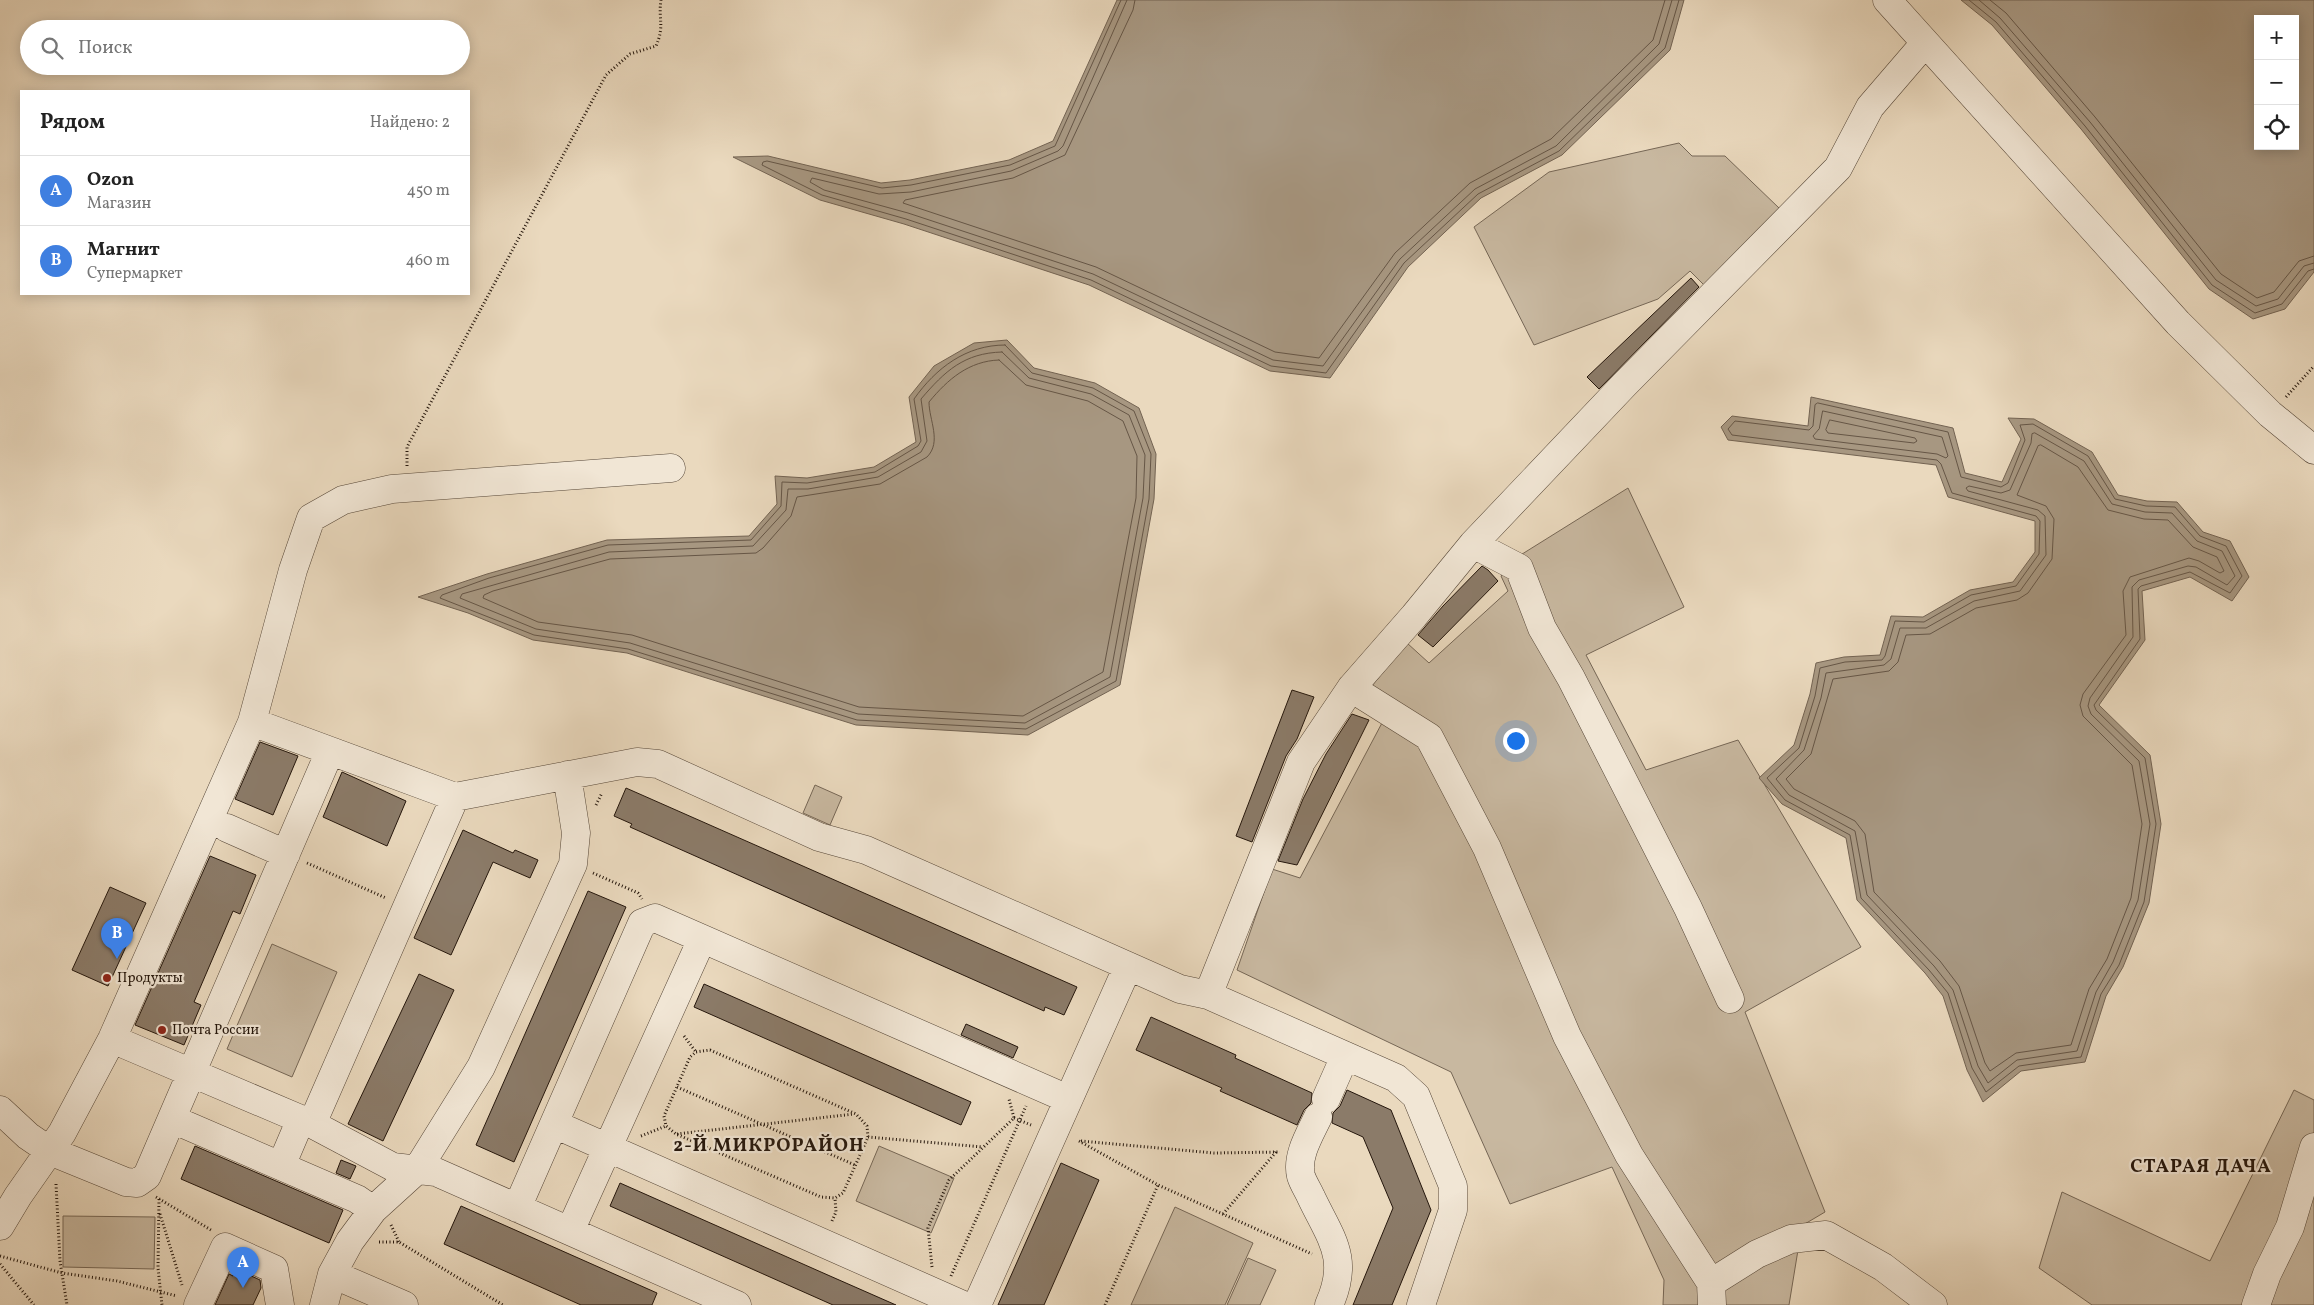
<!DOCTYPE html>
<html lang="ru">
<meta charset="utf-8">
<style>
body{margin:0;font-family:Vollkorn,serif;background:#f2f2f2;color:#222}
.controls{position:absolute;right:15px;top:15px;display:grid;overflow:hidden;border-radius:0px;box-shadow:0 2px 12px #0003}
.controls button{width:45px;height:45px;display:grid;place-items:center;padding:0;border:0;border-bottom:1px solid #e0e0e0;background:#fff;color:#222;font:25px sans-serif}
.you{position:absolute;left:1515px;top:740px;width:18px;height:18px;margin:-12px;border:4px solid #fff;border-radius:50%;background:#1a73e8;box-shadow:0 0 0 8px #1a73e833}
.badge{display:grid;place-items:center;width:32px;height:32px;border-radius:50%;background:#1a73e8;color:#fff;font-size:16px;font-weight:700}
.pin{position:absolute;translate:-50% -41px;filter:drop-shadow(0 1px 2px #0008)}
.pin::after{content:'';position:absolute;top:26px;width:18px;height:15px;background:inherit;clip-path:polygon(0 0,100% 0,50% 100%)}
.list{margin:0;padding:0;list-style:none}
h2{display:flex;justify-content:space-between;align-items:center;height:65px;margin:0;padding:0 20px;font-size:21px}
h2 small{font-size:16px;font-weight:400;color:#767676}
.list li{display:grid;grid-template-columns:32px 1fr auto;gap:15px;align-items:center;box-sizing:border-box;height:70px;padding:0 20px;border-top:1px solid #e0e0e0}
.list b{display:block;font-size:19px;white-space:nowrap}
.list p{margin:0;font-size:16px;white-space:nowrap;color:#767676}
.list em{font-size:16px;font-style:normal;color:#767676}
.icon{flex:none;width:28px;height:28px;fill:none;stroke:currentColor;stroke-width:2;stroke-linecap:round;stroke-linejoin:round}
.map{position:relative;flex:none;width:2314px;height:1305px;overflow:hidden}
.search{position:absolute;background:#fff;box-shadow:0 2px 12px #0003;left:20px;top:20px;width:450px;height:55px;display:flex;align-items:center;gap:12px;box-sizing:border-box;padding:0 18px;border-radius:28px;color:#767676;font-size:19px}
.panel{position:absolute;background:#fff;box-shadow:0 2px 12px #0003;left:20px;top:90px;width:450px;height:205px;border-radius:0px}
.map>svg:first-child{display:block}
.green{fill:#c8b8a0;stroke:#766756}
.water{fill:#a79781;stroke:#736352;fill-rule:evenodd}
.lines{fill:none;stroke-linecap:round;stroke-linejoin:round}
.shore{stroke:#665646;stroke-width:1}
.building{fill:#8b7b69;stroke:#24160c}
.minor-casing{stroke:#564738;stroke-width:29}
.path{stroke:#24160c;stroke-width:3;stroke-dasharray:1 2.5;stroke-linecap:butt}
.minor{stroke:#f1e6d5;stroke-width:28}
.poi-dot{fill:#8f2418;stroke:#f1e6d5;stroke-width:2}
.labels{text-anchor:middle;dominant-baseline:central;stroke-width:4.5;stroke-linejoin:round;paint-order:stroke}
.poi-label{font-size:14px;fill:#24160c;stroke:#f1e6d5;text-anchor:start}
.district-label{font-size:19px;font-weight:bold;letter-spacing:1px;fill:#24160c;stroke:#f1e6d5}
</style>
<div class="map">
<svg width="2314" height="1305" viewBox="0 0 2314 1305">
<rect width="100%" height="100%" fill="#ead9be"/>
<filter id="stains"><feTurbulence type="fractalNoise" baseFrequency=".004" numOctaves="4"/><feColorMatrix values="0 0 0 0 .2 0 0 0 0 .09 0 0 0 0 .02 0 0 0 .5 -.17"/></filter>
<radialGradient id="worn" r=".72"><stop offset=".6" stop-color="#630" stop-opacity="0"/><stop offset="1" stop-color="#630" stop-opacity=".3"/></radialGradient>
<path class="green" d="M1679,143L1692,156H1725L1779,208L1704,285L1690,271L1658,299L1534,345L1474,227L1549,172Z
M1628,488L1684,607L1586,655L1646,770L1738,740L1861,947L1745,1012L1825,1212L1798,1228V1250L1789,1305H1663L1664,1280L1612,1167L1510,1204L1451,1072L1237,970L1272,869L1300,878L1392,704L1371,687L1407,643L1429,663L1508,591L1501,576L1519,556Z
M815,785L842,797L830,825L803,813Z
M272,944L337,972L292,1077L227,1049Z
M2294,1090L2314,1100V1305H2092L2039,1268L2062,1192L2210,1261Z
M879,1146L954,1178L931,1233L856,1201Z
M1175,1207L1253,1243L1225,1305H1131Z
M63,1216L155,1217L154,1269L63,1267Z
M1248,1258L1276,1270L1260,1305H1227Z"/>
<path class="water" d="M1117,0H1684L1670,50L1562,155L1481,198L1408,267L1330,378L1270,371L1089,285L904,224L820,200L733,157L768,156L881,183L910,180L1009,160L1053,141Z
M1961,0H2314V272L2285,309L2253,319L2209,289L2081,129L1992,25ZM2258,19H2295V146H2258Z
M1007,340L1034,368L1095,383L1139,408L1156,454L1154,499L1120,685L1028,735L856,725L627,653L533,640L468,613L418,597L487,574L607,540L749,536L777,504L775,476L807,478L874,467L916,442L909,397L934,366L974,343Z
M1811,397L1953,428L1965,473L2002,482L2021,439L2008,418L2034,419L2092,452L2118,495L2147,501L2177,502L2203,532L2230,541L2249,577L2232,601L2190,577L2142,591L2145,640L2099,705L2150,755L2161,824L2149,903L2123,967L2106,996L2085,1062L2021,1071L1983,1102L1967,1070L1943,996L1925,973L1857,900L1846,838L1782,804L1759,778L1794,745L1810,694L1816,663L1844,657L1880,655L1891,616L1923,617L1970,590L2013,582L2035,552V521L1948,497L1936,465L1728,440L1721,427L1732,416L1808,426Z"/>
<g class="lines">
<path class="shore" d="M1121,0L1055,146L1010,165L911,185L882,188L767,161L763,162L762,165L822,195L906,219L1091,280L1271,366L1326,373L1404,263L1478,194L1559,151L1665,48L1679,0
M1127,0L1063,146L1058,151L1011,171L911,192L879,194L812,178L810,182L824,190L908,213L1093,274L1273,360L1323,366L1400,259L1475,189L1556,146L1659,44L1672,0
M1135,0L1133,10L1065,155L1013,178L905,200L903,203L1096,267L1275,352L1319,358L1395,253L1470,183L1551,139L1653,40L1665,0
M1969,0L1996,22L2085,126L2212,285L2255,313L2282,304L2308,271L2314,269
M1979,0L2000,18L2090,122L2216,280L2256,306L2278,299L2304,266L2314,263
M1990,0L2006,13L2095,117L2221,274L2257,298L2274,292L2299,261L2314,256
M1005,345L1032,373L1093,388L1134,411L1151,454L1149,499L1116,681L1026,729L857,720L628,649L534,635L440,598L442,595L489,578L608,545L751,540L781,506L782,482L807,483L875,472L918,446L921,441L914,399C936,368 966,345 1005,345Z
M1002,352L1029,378L1091,394L1129,415L1145,455L1143,498L1110,677L1025,723L858,714L630,643L536,629L460,598L462,594L609,552L753,546L786,510L788,489H808L878,477L921,452L927,441L921,399C945,371 964,353 1002,352Z
M999,360L1026,385L1088,401L1123,421L1137,456L1136,498L1103,672L1023,716L859,707L632,635L538,622L483,598L484,595L493,591L610,559L756,553L763,548L791,516L797,497L880,484L927,457C942,442 929,420 929,402C948,379 969,361 999,360Z
M1818,403L1948,432L1961,477L2001,487L2008,483L2025,440L2020,425L2033,424L2088,456L2115,499L2146,506L2175,507L2200,536L2226,546L2242,576L2230,593L2190,572L2141,586L2138,589L2140,639L2094,705L2096,710L2145,758L2156,824L2144,902L2119,965L2101,994L2081,1057L2019,1066L1986,1092L1972,1068L1948,993L1929,970L1861,898L1850,835L1785,800L1767,778L1799,748L1815,696L1820,668L1845,662L1882,660L1885,656L1895,621L1924,622L1971,595L2016,586L2039,554L2040,521L2036,516L1952,493L1941,464L1937,460L1732,435L1728,429L1735,421L1809,430L1813,426L1815,405Z
M1823,411L1942,437L1948,456L1946,458L1937,454L1815,439L1813,436L1819,429Z
M1830,420L1915,438L1917,441L1914,443L1828,433L1826,430Z
M2035,433L2084,461L2112,504L2145,512L2172,513L2197,541L2222,551L2235,576L2227,585L2196,567L2188,566L2139,580L2132,587L2133,637L2090,698L2088,706L2091,714L2139,761L2150,824L2138,900L2113,962L2096,992L2077,1051L2017,1060L1988,1083L1978,1066L1953,990L1934,966L1867,895L1855,831L1789,795L1776,779L1804,750L1821,698L1826,673L1884,665L1891,659L1900,628H1926L1974,601L2020,591L2046,555L2045,516L2038,510L1968,491L1966,488L1969,486L2001,493L2010,490L2031,443L2032,434Z
M2041,445L2078,467L2108,510L2144,519L2168,520L2193,547L2217,557L2224,571L2220,573L2199,561L2189,558L2130,577L2123,591L2126,635L2083,694L2080,705L2083,716L2132,765L2142,824L2131,898L2107,959L2089,989L2071,1045L2016,1053L1990,1071L1985,1063L1959,986L1940,961L1874,892L1865,834L1855,821L1794,789L1786,779L1811,754L1833,679L1889,671L1898,662L1906,635L1930,634L1976,608L2017,600L2028,593L2052,559L2054,519L2046,506L2017,495L2038,446Z"/>
</g>
<path class="building" d="M1691,278L1699,287L1599,389L1587,377Z
M1482,566L1488,570L1498,581L1433,647L1418,635L1443,606Z
M1292,690L1314,697L1297,739L1286,756L1252,842L1236,836Z
M1352,714L1369,720L1297,865L1278,861L1303,799L1326,754Z
M260,742L298,756L273,815L235,799Z
M342,772L406,801L387,846L323,817Z
M626,788L1077,987L1064,1015L1045,1007L1044,1011L630,827L632,824L614,816Z
M463,830L513,853L515,850L538,860L530,878L493,862L451,955L414,938Z
M210,856L256,875L240,914L233,911L194,1002L201,1005L184,1045L135,1025Z
M110,887L146,903L108,986L72,970Z
M588,891L626,907L514,1162L476,1145Z
M419,974L454,990L383,1141L348,1124Z
M704,984L971,1102L961,1125L694,1007Z
M1151,1017L1236,1055L1235,1058L1312,1093L1311,1103L1304,1110L1297,1125L1220,1091L1222,1088L1136,1050Z
M966,1024L1018,1047L1013,1058L961,1035Z
M1347,1090L1391,1110L1431,1210L1392,1305H1353L1393,1208L1363,1137L1332,1123L1333,1113L1340,1106Z
M195,1146L343,1210L329,1243L181,1179Z
M341,1160L356,1166L350,1179L336,1173Z
M1061,1163L1099,1180L1044,1305H998Z
M620,1183L830,1276L896,1305H833L610,1206Z
M461,1206L657,1293L652,1305H581L444,1244Z
M236,1269L260,1280L261,1288L253,1305H215L229,1274L233,1276Z"/>
<g class="lines">
<g class="minor-casing">
<path id="minor" d="M1887,0L2178,323L2270,414L2314,450
M1473,544L1519,568L1542,628L1571,678L1688,908L1730,999
M1351,688L1429,737L1487,848L1567,1036L1629,1155L1711,1283L1712,1305
M252,722L455,797L637,762L658,764L819,837L866,850L1180,989L1208,995L1396,1078L1416,1096L1453,1186V1210L1421,1305
M227,828L286,854
M1208,995L1301,762L1351,688L1414,616L1473,544L1624,385L1838,168L1870,107L1925,43
M112,1039L312,1124L393,1167L436,1172L737,1305
M1326,1099L1345,1056
M0,1110L28,1136L50,1151L126,1182L137,1183L147,1176L330,751
M1318,1117C1310,1134 1296,1156 1301,1176C1303,1183 1308,1190 1311,1197C1331,1239 1350,1258 1329,1305
M172,1119L357,1199L373,1210
M312,1124L455,797
M554,1124L963,1305
M281,1166L301,1119
M517,1208L642,923L655,918L1068,1099
M0,1226L18,1196L62,1133L112,1039L252,722L293,570L311,518L343,500L392,489L671,468
M570,1231L702,939
M332,1274L404,1305
M1711,1283L1757,1254L1791,1239L1826,1235L1883,1267L1933,1305
M198,1305L225,1247L274,1269L280,1305
M324,1305L332,1274L350,1241L373,1210L417,1170L481,1067L573,864L576,833L567,775
M977,1305L1128,966
M2256,1305L2267,1274L2290,1227L2314,1147"/>
</g>
<path class="path" d="M2286,397L2314,366
M407,466V447L606,75L630,54L656,46C665,25 658,20 661,0
M596,805L602,793
M307,863L386,898
M593,873L638,893L642,899
M684,1036L696,1052
M710,1050L856,1114L867,1126L868,1137L843,1193L835,1198L821,1197L676,1134L666,1126L664,1116L690,1057L696,1052Z
M677,1087L855,1165
M1014,1118L1031,1125
M677,1134L854,1114
M641,1136L666,1126
M868,1137L983,1147
M1079,1141L1158,1185L1312,1254
M1081,1141L1214,1153L1280,1152
M56,1184L60,1261L67,1305
M156,1197L211,1230
M159,1199L158,1268L162,1305
M160,1214L182,1285
M1223,1214L1276,1152
M832,1221L836,1212L835,1198
M391,1225L399,1242
M379,1242H399L503,1305
M0,1256L62,1273L117,1281L177,1296
M0,1264L34,1305
M932,1267L928,1228L949,1180L1014,1118L1009,1099
M951,1276L1026,1106
M1105,1305L1158,1185"/>
<use href="#minor" class="minor"/>
</g>
<g class="poi-dot">
<circle cx="107" cy="978" r="5"/>
<circle cx="162" cy="1030" r="5"/>
</g>
<g class="labels">
<g class="poi-label">
<text x="117" y="978">Продукты</text>
<text x="172" y="1030">Почта России</text>
</g>
<g class="district-label">
<text x="769" y="1146">2-Й МИКРОРАЙОН</text>
<text x="2201" y="1167">СТАРАЯ ДАЧА</text>
</g>
</g>
<rect width="100%" height="100%" filter="url(#stains)"/>
<rect width="100%" height="100%" fill="url(#worn)"/>
</svg>
<div class="controls">
<button>+</button>
<button>−</button>
<button><svg class="icon" aria-label="locate" viewBox="0 0 24 24"><circle cx="12" cy="12" r="6"/><path d="M12 2v4M12 18v4M2 12h4M18 12h4"/></svg></button>
</div>
<div class="you"></div>
<div class="pin badge" style="left:243px;top:1288px;background:#3f7fe0">A</div>
<div class="pin badge" style="left:117px;top:959px;background:#3f7fe0">B</div>
<div class="search"><svg class="icon" aria-label="search" viewBox="0 0 24 24"><circle cx="10" cy="10" r="6"/><path d="M15 15l6 6"/></svg>Поиск</div>
<section class="panel">
<h2>Рядом<small>Найдено: 2</small></h2>
<ul class="list">
<li><span class="badge" style="background:#3f7fe0">A</span><div><b>Ozon</b><p>Магазин</p></div><em>450 m</em></li>
<li><span class="badge" style="background:#3f7fe0">B</span><div><b>Магнит</b><p>Супермаркет</p></div><em>460 m</em></li>
</ul>
</section>
</div>
